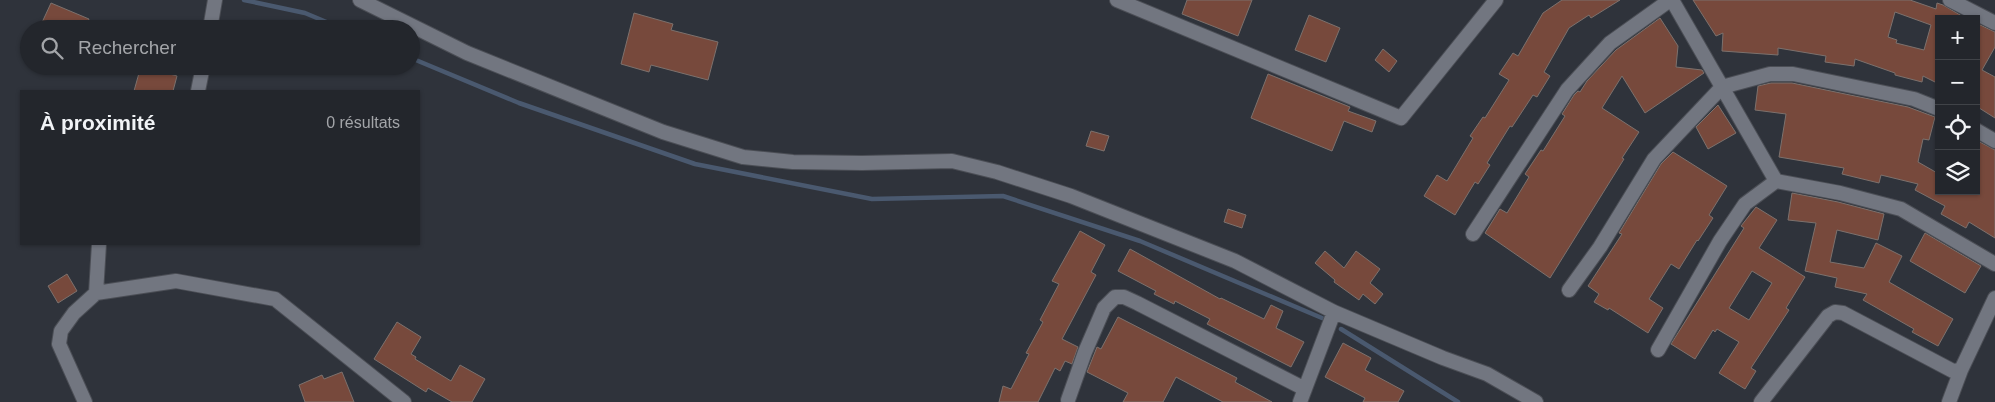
<!DOCTYPE html>
<html lang="fr">
<meta charset="utf-8">
<style>
body{margin:0;font-family:Arial,sans-serif;background:#2f3238;color:#f1f3f6}
.controls{position:absolute;right:15px;top:15px;display:grid;overflow:hidden;border-radius:0px;box-shadow:0 1px 4px #0004}
.controls button{width:45px;height:45px;display:grid;place-items:center;padding:0;border:0;border-bottom:1px solid #404348;background:#23262c;color:#f1f3f6;font:25px sans-serif}
.list{margin:0;padding:0;list-style:none}
h2{display:flex;justify-content:space-between;align-items:center;height:65px;margin:0;padding:0 20px;font-size:21px}
h2 small{font-size:16px;font-weight:400;color:#a3a5a9}
.icon{flex:none;width:28px;height:28px;fill:none;stroke:currentColor;stroke-width:2;stroke-linecap:round;stroke-linejoin:round}
.map{position:relative;flex:none;width:1995px;height:402px;overflow:hidden}
.search{position:absolute;background:#23262c;box-shadow:0 1px 4px #0004;left:20px;top:20px;width:400px;height:55px;display:flex;align-items:center;gap:12px;box-sizing:border-box;padding:0 18px;border-radius:28px;color:#a3a5a9;font-size:19px}
.panel{position:absolute;background:#23262c;box-shadow:0 1px 4px #0004;left:20px;top:90px;width:400px;height:155px;border-radius:0px}
.map>svg:first-child{display:block}
.lines{fill:none;stroke-linecap:round;stroke-linejoin:round}
.stream{stroke:#4a596f;stroke-width:4.5}
.building{fill:#77493c;stroke:#7c716d;fill-rule:evenodd}
.street-casing{stroke:#4b4e55;stroke-width:16}
.street{stroke:#727680;stroke-width:14}
</style>
<div class="map">
<svg width="1995" height="402" viewBox="0 0 1995 402">
<rect width="100%" height="100%" fill="#2f333b"/>
<g class="lines">
<path class="stream" d="M244,0L305,13L343,29
M411,58L519,103L695,164L872,199L1003,196L1140,241L1322,318
M1341,329L1458,402"/>
</g>
<path class="building" d="M1187,0H1252L1238,36L1182,14Z
M1562,0H1620L1591,18L1589,15L1569,28L1544,72L1550,76L1537,97L1533,95L1512,127L1510,126L1487,163L1490,165L1478,184L1475,182L1455,215L1424,196L1437,175L1447,181L1473,138L1470,136L1483,117L1485,118L1509,80L1499,74L1513,53L1518,56L1543,13Z
M1693,0H1910L1936,9L1937,3L1943,5L1967,19H1939V84L1923,76L1922,82L1895,75V73L1855,59L1854,66L1825,62L1826,56L1778,48V55L1722,51L1723,33L1716,36ZM1895,12L1931,25L1924,50L1896,43L1897,40L1888,37Z
M51,3L89,19L85,29H39Z
M634,13L673,24L671,30L718,42L708,80L651,65L649,72L621,64Z
M1309,15L1340,28L1326,62L1295,50Z
M1660,18L1678,46L1676,67L1702,70L1704,73L1645,113L1622,76L1602,108L1639,132L1622,158L1624,159L1550,278L1485,233L1500,209L1507,213L1529,177L1525,174L1541,150L1543,151L1565,116L1562,114L1574,95L1578,91L1580,92L1587,81L1616,50Z
M1976,23L1995,32V47L1982,70L1995,77V118L1976,106Z
M1383,49L1397,61L1389,72L1375,60Z
M141,66L177,76L173,91H134Z
M1268,74L1350,107L1348,111L1376,121L1372,132L1344,121L1332,151L1251,118Z
M1771,83H1792L1908,107L1935,117L1929,140L1923,139L1918,162L1939,174V191H1976V140L1995,150V238L1969,222L1966,228L1941,214L1945,206L1915,190L1918,184L1881,175L1879,183L1842,174L1844,168L1779,157L1786,114L1755,110L1758,86Z
M1718,105L1736,133L1708,149L1696,127Z
M1091,131L1109,136L1104,151L1086,146Z
M1673,152L1727,186L1709,215L1713,218L1698,241L1697,240L1679,269L1671,264L1649,299L1663,308L1648,333L1609,308L1608,310L1594,302L1599,294L1588,286L1622,234L1619,233L1661,164Z
M1792,193L1838,202L1884,214L1878,240L1837,230L1830,262L1864,268L1876,243L1902,256L1889,282L1953,319L1938,346L1912,332L1914,329L1863,300L1867,294L1835,287L1837,278L1805,271L1816,223L1788,220Z
M1756,207L1777,220L1759,248L1805,277L1786,308L1789,310L1751,368L1756,371L1745,389L1719,373L1739,342L1717,329L1715,332L1713,330L1695,359L1671,344L1744,228L1741,226ZM1752,271L1772,283L1749,320L1729,308Z
M1228,209L1246,215L1242,228L1224,222Z
M1080,231L1105,245L1091,272L1096,275L1062,339L1078,347L1072,364L1065,361L1060,371L1055,368L1038,402H999L1003,386L1011,389L1029,354L1026,353L1043,322L1040,320L1059,284L1052,281Z
M1925,233L1981,266L1965,293L1910,261Z
M1130,249L1220,299L1221,298L1264,319L1271,305L1283,311L1276,328L1304,342L1291,367L1207,324L1210,319L1175,301L1174,304L1154,294L1156,291L1118,271Z
M1325,251L1344,268L1356,251L1380,269L1370,283L1383,294L1375,304L1363,294L1359,300L1334,282L1335,280L1315,263Z
M67,274L77,291L58,303L48,286Z
M1118,317L1237,378L1235,382L1272,402H1223L1176,377L1163,402H1123L1128,393L1087,372L1097,347L1101,349Z
M397,322L421,337L411,354L416,357L415,359L451,381L460,365L485,379L472,402H452L428,388L426,392L374,359Z
M1343,343L1371,358L1365,370L1404,391L1398,402H1363L1365,398L1325,377Z
M342,372L354,402H305L299,385L322,375L324,379Z"/>
<g class="lines">
<g class="street-casing">
<path id="street" d="M360,0L467,53L663,132L743,157L793,162L862,163L952,161L997,172L1071,196L1235,261L1334,312L1443,358L1487,374L1536,402
M1117,0L1401,118L1496,0
M1672,0L1776,181L1840,193L1901,209L1995,264
M1950,0L1995,23
M210,29L215,0
M198,91L203,66
M1976,130L1995,141
M1473,234L1567,90L1610,43L1670,0
M1569,290L1600,247L1654,159L1722,87L1770,74H1793L1914,99L1939,109
M96,293L99,244
M1658,350L1720,241L1745,204L1776,181
M1068,400L1085,352L1104,308L1115,297H1124L1137,303L1305,389
M85,402L59,344L61,331L74,313L96,293L176,281L275,299L404,402
M1300,402L1334,312
M1761,402L1828,316L1835,312L1843,313L1953,371L1961,370L1995,298
M1949,402L1961,370"/>
</g>
<use href="#street" class="street"/>
</g>
</svg>
<div class="controls">
<button>+</button>
<button>−</button>
<button><svg class="icon" aria-label="locate" viewBox="0 0 24 24"><circle cx="12" cy="12" r="6"/><path d="M12 2v4M12 18v4M2 12h4M18 12h4"/></svg></button>
<button><svg class="icon" aria-label="layers" viewBox="0 0 24 24"><path d="M12 4l9 5-9 5-9-5zM3 14l9 5 9-5"/></svg></button>
</div>
<div class="search"><svg class="icon" aria-label="search" viewBox="0 0 24 24"><circle cx="10" cy="10" r="6"/><path d="M15 15l6 6"/></svg>Rechercher</div>
<section class="panel">
<h2>À proximité<small>0 résultats</small></h2>
<ul class="list">
</ul>
</section>
</div>
